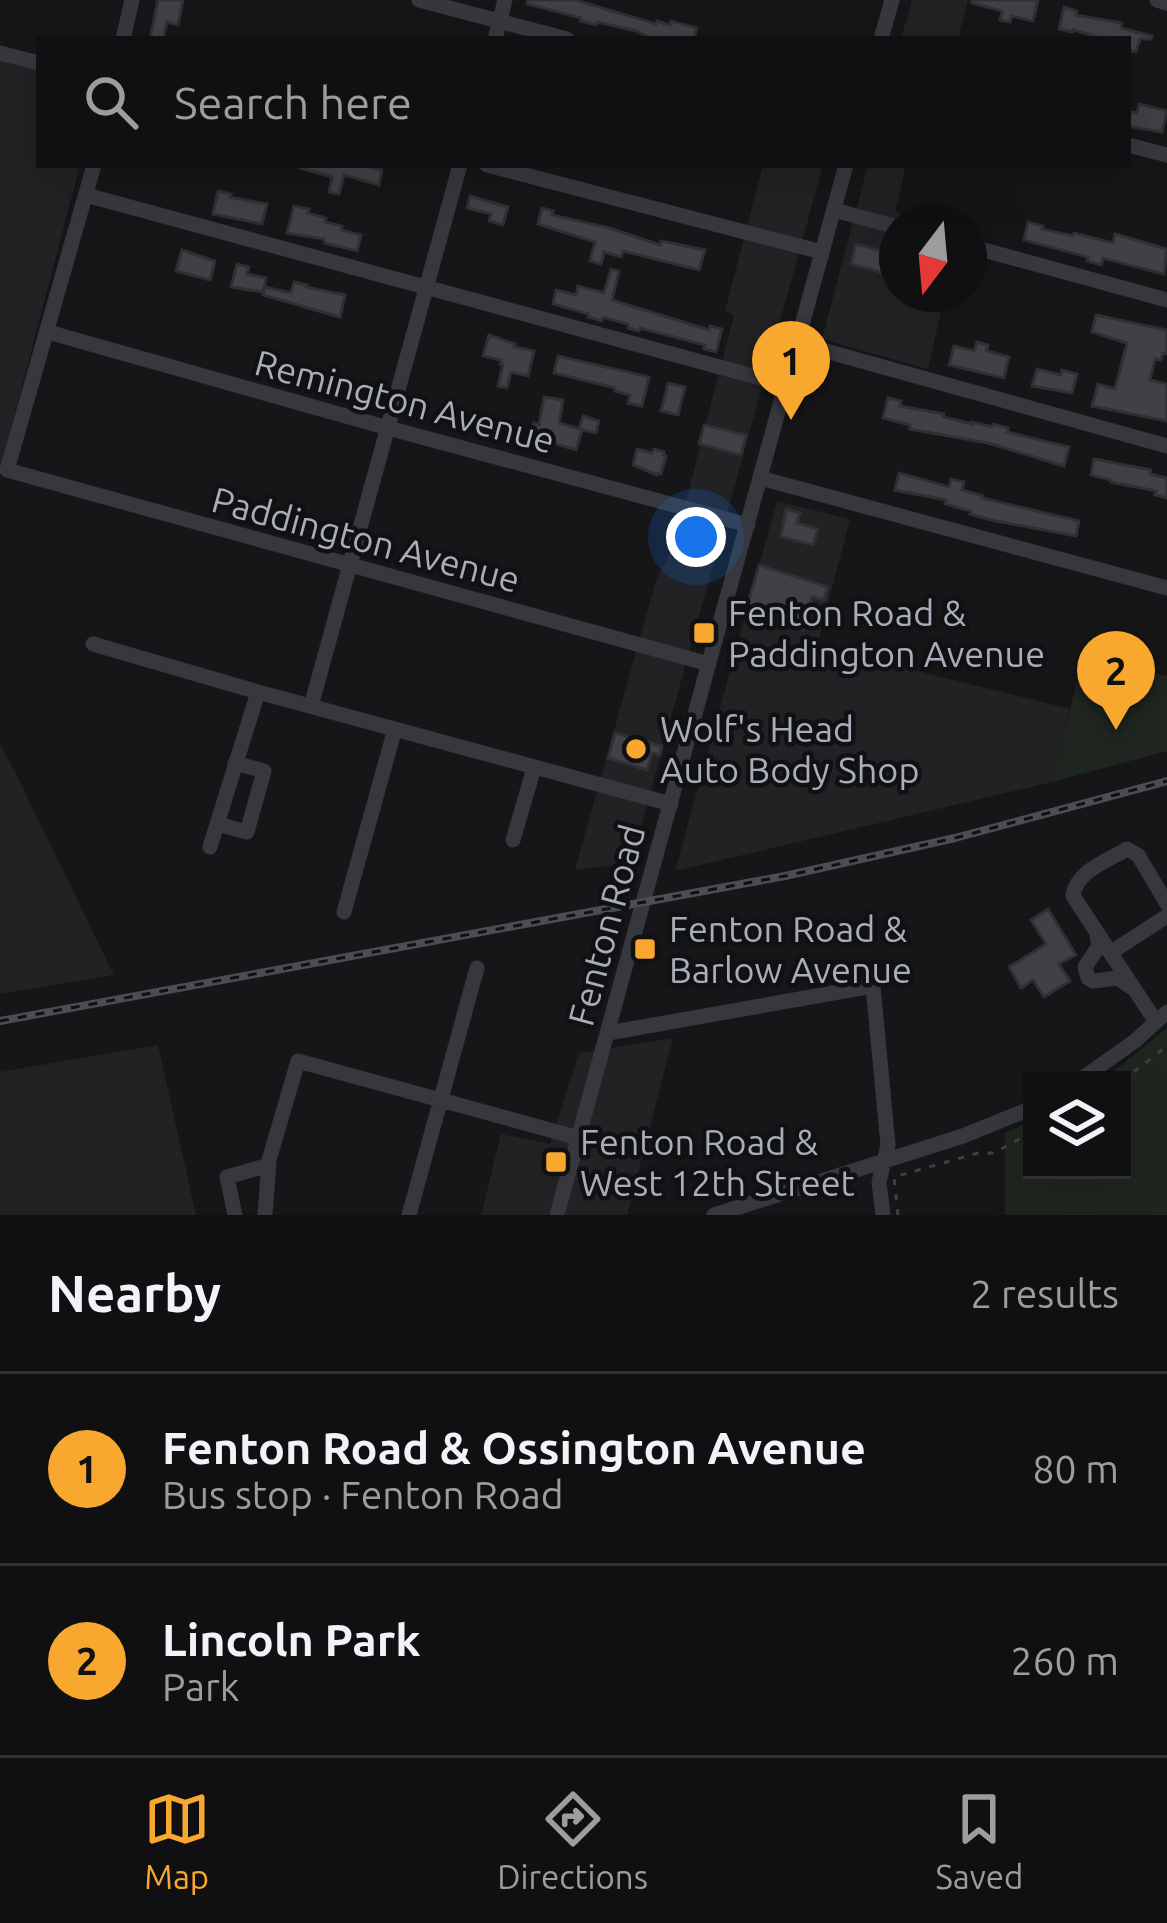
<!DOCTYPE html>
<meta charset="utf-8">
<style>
body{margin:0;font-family:Ubuntu,sans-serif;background:#1e1e20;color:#f1f3f6}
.controls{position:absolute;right:36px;bottom:36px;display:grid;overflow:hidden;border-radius:0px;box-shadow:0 12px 48px #0002}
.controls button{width:108px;height:108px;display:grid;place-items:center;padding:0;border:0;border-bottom:3px solid #303032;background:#101012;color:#f1f3f6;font:60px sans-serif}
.compass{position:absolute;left:879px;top:204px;width:108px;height:108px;border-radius:50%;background:#101012;box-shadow:0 12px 48px #0002;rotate:196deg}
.you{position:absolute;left:696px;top:537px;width:42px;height:42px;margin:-30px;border:9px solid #fff;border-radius:50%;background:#1a73e8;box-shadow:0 0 0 18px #1a73e833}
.badge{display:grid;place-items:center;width:78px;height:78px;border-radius:50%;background:#f8a72f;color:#111;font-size:39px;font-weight:700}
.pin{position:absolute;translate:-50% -99px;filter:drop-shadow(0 3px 6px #0008)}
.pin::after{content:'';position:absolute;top:63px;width:42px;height:36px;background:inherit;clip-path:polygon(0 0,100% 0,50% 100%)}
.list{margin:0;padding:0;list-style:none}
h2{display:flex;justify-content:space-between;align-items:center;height:156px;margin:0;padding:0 48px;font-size:51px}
h2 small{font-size:39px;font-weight:400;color:#9c9d9f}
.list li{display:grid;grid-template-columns:78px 1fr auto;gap:36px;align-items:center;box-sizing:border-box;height:192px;padding:0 48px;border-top:3px solid #303032}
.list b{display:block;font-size:45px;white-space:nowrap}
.list p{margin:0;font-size:39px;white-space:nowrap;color:#9c9d9f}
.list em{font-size:39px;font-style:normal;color:#9c9d9f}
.icon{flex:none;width:66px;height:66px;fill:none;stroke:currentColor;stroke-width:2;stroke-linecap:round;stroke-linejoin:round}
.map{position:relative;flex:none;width:1167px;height:1215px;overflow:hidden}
.search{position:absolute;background:#101012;box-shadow:0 12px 48px #0002;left:36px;right:36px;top:36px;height:132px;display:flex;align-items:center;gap:30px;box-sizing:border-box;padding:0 42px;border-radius:0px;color:#9c9d9f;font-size:45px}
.sheet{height:540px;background:#101012}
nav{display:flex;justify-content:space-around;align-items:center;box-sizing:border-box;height:168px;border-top:3px solid #303032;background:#101012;font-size:33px;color:#9c9d9f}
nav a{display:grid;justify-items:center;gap:6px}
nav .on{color:#f8a72f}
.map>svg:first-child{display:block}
.built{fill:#222225}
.green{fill:#1e261f}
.building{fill:#404145;stroke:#303034;stroke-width:3}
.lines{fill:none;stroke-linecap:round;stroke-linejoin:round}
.path{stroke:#3d4044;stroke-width:3;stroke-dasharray:6 9;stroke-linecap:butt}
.minor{stroke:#37383d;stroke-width:15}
.rail-casing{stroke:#4a4d52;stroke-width:8}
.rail{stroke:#111113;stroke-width:3;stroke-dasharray:9;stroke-linecap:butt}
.poi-dot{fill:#f8a72f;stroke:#111113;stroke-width:4.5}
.labels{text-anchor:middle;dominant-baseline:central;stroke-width:9;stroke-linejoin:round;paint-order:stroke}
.street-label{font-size:36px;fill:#a8aeb9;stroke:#111113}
.poi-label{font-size:36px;fill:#a8aeb9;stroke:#111113;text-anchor:start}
</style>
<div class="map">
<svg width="1167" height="1215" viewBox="0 0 1167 1215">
<rect width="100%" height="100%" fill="#161618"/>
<path class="built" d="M912,0H968L958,39H901Z
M0,59L39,68V165H80L0,470Z
M763,165H823L631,863L575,870L656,580L675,543L734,315L725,311Z
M868,165H906L895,212L938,222H897V294H945L928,369L822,339Z
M777,501L850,519L817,646L1070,709L1052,782L675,871Z
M0,743L18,778L114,975L0,994Z
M673,1038L627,1215H481L501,1134L550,1144L579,1053Z
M158,1045L196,1215H0V1072Z"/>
<path class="green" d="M1083,658L1167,676V751L1052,782Z
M1167,1028V1215H1005V1133L1032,1121V1170H1122V1080H1103Z"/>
<path class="building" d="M158,0H183L178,25L167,22L163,39H150Z
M528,0H575L656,24L657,21L670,25L671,21L697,28L694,39H653L636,31L597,22L596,25L580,21L581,18L527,4Z
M972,0H1038L1033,21L1012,16L1010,22L1000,20L1002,11L972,3Z
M1064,7L1077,11L1076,15L1122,23L1121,28L1152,36L1151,39H1140L1136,52L1128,50V39H1105L1073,30L1072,32L1059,29Z
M1139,104L1167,111L1162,132L1128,126L1131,112L1137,113Z
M300,165H362L382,170L379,185L344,175L339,194L329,192L332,177L300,168Z
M218,191L231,194L230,197L267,204L262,224L213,214Z
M470,196L508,207L503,225L489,221L491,214L467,208Z
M294,206L309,209L308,213L326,218L325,222L342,226L341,230L361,235L357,251L325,243L324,239L287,233Z
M542,208L553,211L552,215L609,228L660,245L661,241L705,250L699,270L623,251L621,257L604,252L601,264L590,261L595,242L538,224Z
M1028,222L1043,226L1042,229L1073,236L1074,233L1113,243L1115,234L1167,249L1164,274L1103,258L1101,265L1087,261L1088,257L1024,240Z
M856,244L897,255V277L851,264Z
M182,250L215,261L210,280L176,271Z
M237,264L249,267L247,274L266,278L263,292L231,287Z
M611,269L619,271L612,300L709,330L710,326L722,329L716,352L704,349L705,345L640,328L639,331L628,328V324L603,317L602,321L588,317L589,314L553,304L556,290L576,295L578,286L604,293Z
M294,282L307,285L306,287L345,295L340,317L263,295L265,287L291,293Z
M1096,315L1167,330V354L1163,353L1161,360L1155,359L1150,380L1167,384V421L1092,406L1098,384L1115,389L1127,343L1092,332Z
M489,335L515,344L514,347L534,351L528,376L511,372L507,388L498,386L503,364H500L501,360L483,356Z
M977,342L988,345L987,351L1009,357L1004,378L949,365L954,346L974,351Z
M558,356L649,377L642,406L628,403L630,395L615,391V388L554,373Z
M1037,369L1061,375L1062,370L1077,374L1072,393L1032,386Z
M668,383L685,387L678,415L661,411Z
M544,397L563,400L559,423L579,429L583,416L599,421L596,433L582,430L576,450L530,436L534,423L539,425Z
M888,398L901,401L900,406L944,414L943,417L972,424V422L992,427L993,424L1008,428L1007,432L1069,447L1064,466L988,443L910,429V425L883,418Z
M704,425L746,435L741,455L699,444Z
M637,449L652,453L654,449L664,452L663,455L666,456L661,474L658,473L657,475L633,465Z
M1094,459L1151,470L1150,474L1167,478V498L1155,495L1156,491L1111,482V480L1091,475Z
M899,473L949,487L951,479L964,482L962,490L983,496L982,498L1079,521L1076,536L991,520L970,514L971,511L945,504L946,500L895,490Z
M786,509L800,513L797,523L818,529L813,545L781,537Z
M694,527L719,534L714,551L689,544Z
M759,565L828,587L824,600L812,597L803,630L745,614Z
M615,733L662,746L660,755L652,753L647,770L608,758Z
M1048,909L1076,955L1059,964L1070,981L1044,997L1033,980L1021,988L1009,967L1046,944L1031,920Z"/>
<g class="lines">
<path class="path" d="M1122,1081L1167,1046
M898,1215L894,1177L978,1153H994L1032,1132"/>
<path class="minor" d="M419,0L567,39
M1157,0L1167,3
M123,39L132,0
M495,39L505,0
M881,39L892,0
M0,53L39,63
M1128,145L1167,155
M94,165L7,470L709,664
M487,165L822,252
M86,195L786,385
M834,210L897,227
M969,246L1167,300
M48,332L388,428L748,525
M797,343L1167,446
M760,478L1167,588
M93,644L258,692L671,804
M311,706L460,165
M217,824L247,832L264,771L235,763
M513,840L534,768
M210,847L258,692
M344,912L395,729
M1097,935L1099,946L1085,967L1088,978L1093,981L1118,978L1131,987
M1110,953L1167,916
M1156,1022L1073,896C1076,871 1107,861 1127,849L1138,855L1167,904
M608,1033L873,986L888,1145L879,1182L883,1215
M1080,1080L1135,1041L1167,1012
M235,1215L227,1177L269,1165
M265,1215L269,1160L298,1061L579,1138
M409,1215L477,968
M557,1215L846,165
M714,1215L963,1136L1032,1108"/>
<g class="rail-casing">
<path id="rail" d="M0,1021L785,876L955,838L1167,781"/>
</g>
<use href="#rail" class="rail"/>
</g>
<g class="poi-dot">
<rect x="692" y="621" width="24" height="24" rx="6"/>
<circle cx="636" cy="749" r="12"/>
<rect x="633" y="937" width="24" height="24" rx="6"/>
<rect x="544" y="1150" width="24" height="24" rx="6"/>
</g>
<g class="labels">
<g class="street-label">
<text transform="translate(405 401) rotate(15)">Remington Avenue</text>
<text transform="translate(366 539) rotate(15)">Paddington Avenue</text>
<text transform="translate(606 925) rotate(-75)">Fenton Road</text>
</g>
<g class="poi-label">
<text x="728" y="612">Fenton Road &amp;<tspan x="728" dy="41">Paddington Avenue</tspan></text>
<text x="660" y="728">Wolf's Head<tspan x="660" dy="41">Auto Body Shop</tspan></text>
<text x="669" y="928">Fenton Road &amp;<tspan x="669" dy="41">Barlow Avenue</tspan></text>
<text x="580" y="1141">Fenton Road &amp;<tspan x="580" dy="41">West 12th Street</tspan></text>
</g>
</g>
</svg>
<div class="controls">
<button><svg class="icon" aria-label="layers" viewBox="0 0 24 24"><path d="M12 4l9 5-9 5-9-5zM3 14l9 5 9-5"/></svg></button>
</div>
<svg class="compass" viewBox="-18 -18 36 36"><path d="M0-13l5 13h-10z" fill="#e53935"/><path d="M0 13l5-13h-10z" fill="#9c9d9f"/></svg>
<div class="you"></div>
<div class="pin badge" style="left:791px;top:420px">1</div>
<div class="pin badge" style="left:1116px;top:730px">2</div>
<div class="search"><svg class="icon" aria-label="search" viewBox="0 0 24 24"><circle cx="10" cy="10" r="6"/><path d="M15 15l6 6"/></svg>Search here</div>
</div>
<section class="sheet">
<h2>Nearby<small>2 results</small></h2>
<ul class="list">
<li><span class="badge">1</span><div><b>Fenton Road &amp; Ossington Avenue</b><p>Bus stop · Fenton Road</p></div><em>80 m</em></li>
<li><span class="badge">2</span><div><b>Lincoln Park</b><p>Park</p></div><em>260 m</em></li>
</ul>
</section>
<nav>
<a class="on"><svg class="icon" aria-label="map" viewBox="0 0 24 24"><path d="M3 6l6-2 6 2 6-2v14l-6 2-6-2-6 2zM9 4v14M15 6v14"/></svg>Map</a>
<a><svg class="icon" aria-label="directions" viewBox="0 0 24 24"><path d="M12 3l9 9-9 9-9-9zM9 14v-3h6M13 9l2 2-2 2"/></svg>Directions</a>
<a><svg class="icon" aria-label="saved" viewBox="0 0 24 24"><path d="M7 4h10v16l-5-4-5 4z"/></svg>Saved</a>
</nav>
